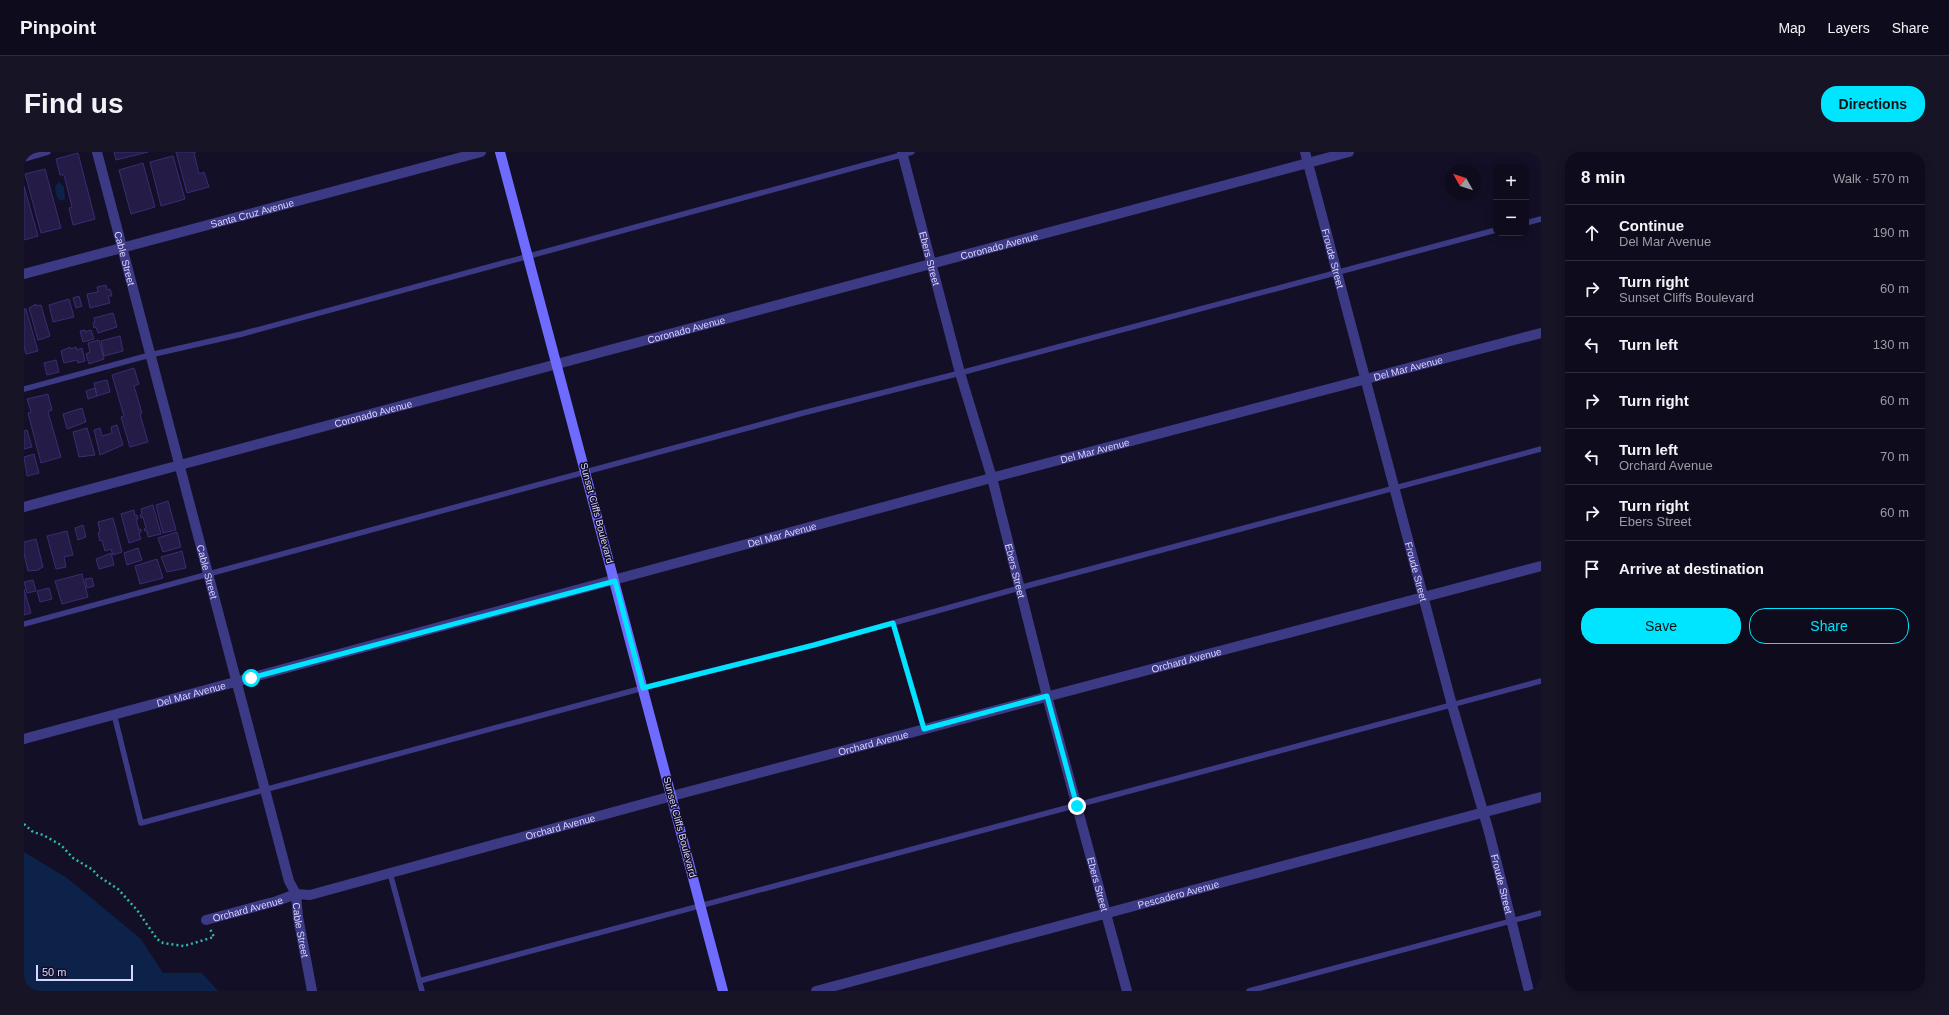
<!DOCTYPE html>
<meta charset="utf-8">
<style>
body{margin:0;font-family:Arial,sans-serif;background:#171425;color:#f1f3f6}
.controls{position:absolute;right:12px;top:12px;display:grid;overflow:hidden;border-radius:8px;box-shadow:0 2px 10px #0003}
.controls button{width:36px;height:36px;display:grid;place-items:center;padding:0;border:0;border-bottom:1px solid #2e2b3b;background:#0e0b1c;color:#f1f3f6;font:20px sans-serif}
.compass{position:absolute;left:1421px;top:12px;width:36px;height:36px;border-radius:50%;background:#0e0b1c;box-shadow:0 2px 10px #0003;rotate:309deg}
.scale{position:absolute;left:12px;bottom:10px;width:97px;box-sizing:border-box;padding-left:4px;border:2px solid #d9d4ff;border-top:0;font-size:11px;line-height:14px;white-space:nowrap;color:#d9d4ff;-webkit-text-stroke:3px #130f26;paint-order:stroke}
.stop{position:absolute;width:12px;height:12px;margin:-9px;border:3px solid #00e5ff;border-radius:50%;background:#fff}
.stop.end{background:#00e5ff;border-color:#fff;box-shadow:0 1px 4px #0008}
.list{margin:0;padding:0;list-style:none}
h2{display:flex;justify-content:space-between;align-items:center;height:52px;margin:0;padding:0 16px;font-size:17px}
h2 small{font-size:13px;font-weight:400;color:#9b9ba3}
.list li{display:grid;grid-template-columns:26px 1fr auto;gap:12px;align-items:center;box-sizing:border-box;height:56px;padding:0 16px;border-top:1px solid #2e2b3b}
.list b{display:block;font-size:15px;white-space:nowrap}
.list p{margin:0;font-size:13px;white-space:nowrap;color:#9b9ba3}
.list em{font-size:13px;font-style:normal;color:#9b9ba3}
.actions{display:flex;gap:8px;padding:12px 16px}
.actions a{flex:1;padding:9px 0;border:1px solid #00e5ff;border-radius:16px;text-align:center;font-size:14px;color:#00e5ff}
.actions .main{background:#00e5ff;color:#111}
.icon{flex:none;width:22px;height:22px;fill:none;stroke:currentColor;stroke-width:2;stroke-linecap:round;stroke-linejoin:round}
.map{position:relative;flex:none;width:1517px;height:839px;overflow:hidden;border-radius:16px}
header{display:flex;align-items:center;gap:24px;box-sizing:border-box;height:56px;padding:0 20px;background:#0e0b1c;border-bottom:1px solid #2e2b3b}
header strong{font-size:19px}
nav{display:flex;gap:22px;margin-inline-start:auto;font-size:14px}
.intro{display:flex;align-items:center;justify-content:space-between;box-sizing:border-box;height:96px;padding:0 24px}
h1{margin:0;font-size:28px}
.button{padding:10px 18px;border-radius:16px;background:#00e5ff;color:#111;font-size:14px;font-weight:700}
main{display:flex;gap:24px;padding:0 24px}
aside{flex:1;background:#0e0b1c;border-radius:16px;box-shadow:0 2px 10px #0003}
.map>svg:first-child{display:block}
.water{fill:#0c2248}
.building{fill:#241b47;stroke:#3b2d73}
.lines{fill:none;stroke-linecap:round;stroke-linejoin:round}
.path{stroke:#2fb8b0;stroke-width:2.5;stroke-dasharray:2 3;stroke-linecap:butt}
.service{stroke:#3d3a85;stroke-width:5.5}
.minor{stroke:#3d3a85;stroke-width:10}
.tertiary{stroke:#3d3a85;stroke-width:10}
.secondary{stroke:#6f6bff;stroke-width:10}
.route{stroke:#00e5ff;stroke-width:5}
.labels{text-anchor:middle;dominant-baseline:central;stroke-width:3;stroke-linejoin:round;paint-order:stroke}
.street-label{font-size:10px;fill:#d9d4ff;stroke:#130f26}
</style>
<header>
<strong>Pinpoint</strong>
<nav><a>Map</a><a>Layers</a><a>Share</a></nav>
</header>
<div class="intro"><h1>Find us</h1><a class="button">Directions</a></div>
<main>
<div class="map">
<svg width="1517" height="839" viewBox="0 0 1517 839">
<rect width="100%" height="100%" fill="#130f26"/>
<path class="water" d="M35,30L40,35L41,47L37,49C32,46 30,38 32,33Z
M0,700L43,726L117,787L139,821H178L194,839H0Z"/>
<path class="building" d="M90,0H124L92,8Z
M152,0H172L170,1L175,22L180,20L185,35L163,41Z
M54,1L71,67L49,73L45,56L48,55L40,23H36L32,7Z
M149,4L161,47L137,54L126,10Z
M119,11L131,55L107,62L95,18Z
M21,17L37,76L17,81L1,22Z
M0,34L14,84L0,88Z
M82,133L83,138L86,137L88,144H84L86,151L66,156L63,142L74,140L73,135Z
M55,144L58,154L52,156L49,146Z
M45,147L50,165L29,170L25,153Z
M12,152V154L17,153L26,184L18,187L14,188L5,156Z
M0,157H2L14,199L2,202L0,195Z
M89,161L93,175L74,181L72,175L70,176L69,171L71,170L70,166Z
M61,178V180L67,178L70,187L59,190L56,179Z
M96,184L99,199L80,204L77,189Z
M75,188L80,207L65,212L62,202L66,200L64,191Z
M46,195V197L52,195L53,198L58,196L61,209L54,211L53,208L40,211L37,199Z
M32,208L35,220L23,223L20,211Z
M110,216L115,232L110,234L118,261L116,262L124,290L106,295L97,265L100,264L88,223Z
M83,228L86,240L73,244L70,231Z
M71,236L73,244L64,247L62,239Z
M24,242L28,258L24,260L37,305L17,311L4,261L7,260L3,247Z
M58,256L62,270L43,277L39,262Z
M93,273L99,293L76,303L70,278L76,276L78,284L88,281L87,275Z
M63,276L71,303L55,305L49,280Z
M3,278L8,295L0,297V279Z
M10,302L15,321L3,324L0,305Z
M144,349L152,378L139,381L132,353Z
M129,353L137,382L124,385L123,379H121L120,377L122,376L119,365L117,366L116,363L118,362L117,357Z
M110,358L111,364L113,363L114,367H112L115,378L117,377V380L115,381L117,387L105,391L97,362Z
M89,366L98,400L89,403L87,397L81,399L78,388L76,389L74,381L76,380L74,370Z
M59,373L62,385L54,388L51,376Z
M43,379L49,403L40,405L42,415L32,417L23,384Z
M153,380L157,395L139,400L134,386Z
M12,387L19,415L15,417V418L4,419L0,402V390Z
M114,396L118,408L103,413L100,401Z
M158,399L162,416L143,420L137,405Z
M87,401L90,413L75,417L72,407Z
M133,407L139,426L116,432L111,414Z
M58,422L64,445L38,452L31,429Z
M68,426L70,434L63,436L61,427Z
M9,428L12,439L3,441L0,430Z
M25,436L28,447L16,450L13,439Z
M0,437L7,461L0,463Z"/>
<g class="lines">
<path class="path" d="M0,672L9,680L19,683L37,693L49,706L69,718L74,724L94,737L113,758L133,787L139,791L160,794L190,785L186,777"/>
<path class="service" d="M0,7L24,0
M1502,71L1517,67
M0,237L126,203L218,182L888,0
M869,471L900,577
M0,472L779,261L936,221L1472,78
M90,562L117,671L619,536L790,493L995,436L1517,297
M366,721L398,839
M395,829L1517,529
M1225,839L1517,761"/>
<g class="minor">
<path id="s1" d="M878,0L936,221L968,326L1023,544L1103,839"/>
<path id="s2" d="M1281,0L1428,553L1465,680L1505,839"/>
<path id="s3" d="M0,122L457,0"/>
<path id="s4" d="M156,313L1325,0"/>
<path id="s5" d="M0,587L982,322L1517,181"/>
<path id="s6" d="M182,768L253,749L272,742L274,765L288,839"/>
<path id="s7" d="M792,839L1517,645"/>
</g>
<g class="tertiary">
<path id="s8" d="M73,0L265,729L272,742L286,743L648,644L1517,414"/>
<path d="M0,355L156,313"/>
</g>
<path class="secondary" d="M476,0L699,839"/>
</g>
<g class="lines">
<path class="route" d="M227,526L591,429L619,536L790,493L869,471L900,577L1023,544L1053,654"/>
</g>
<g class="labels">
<g class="street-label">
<text stroke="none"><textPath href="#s3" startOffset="236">Santa Cruz Avenue</textPath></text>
<text stroke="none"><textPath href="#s4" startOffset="848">Coronado Avenue</textPath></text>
<text stroke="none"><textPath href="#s8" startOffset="110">Cable Street</textPath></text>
<text stroke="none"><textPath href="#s2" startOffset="110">Froude Street</textPath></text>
<text stroke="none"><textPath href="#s1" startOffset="110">Ebers Street</textPath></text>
<text stroke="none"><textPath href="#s4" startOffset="524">Coronado Avenue</textPath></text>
<text stroke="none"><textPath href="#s5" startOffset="1433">Del Mar Avenue</textPath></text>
<text stroke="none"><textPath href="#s4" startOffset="200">Coronado Avenue</textPath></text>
<text stroke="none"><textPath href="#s5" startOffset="1109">Del Mar Avenue</textPath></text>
<text transform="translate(573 361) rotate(75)">Sunset Cliffs Boulevard</text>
<text stroke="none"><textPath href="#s5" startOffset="785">Del Mar Avenue</textPath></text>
<text stroke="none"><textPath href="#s8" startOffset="434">Cable Street</textPath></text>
<text stroke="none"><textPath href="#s1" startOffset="434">Ebers Street</textPath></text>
<text stroke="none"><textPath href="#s2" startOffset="434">Froude Street</textPath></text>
<text stroke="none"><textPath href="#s8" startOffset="1690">Orchard Avenue</textPath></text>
<text stroke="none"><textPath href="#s5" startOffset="173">Del Mar Avenue</textPath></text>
<text stroke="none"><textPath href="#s8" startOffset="1366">Orchard Avenue</textPath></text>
<text stroke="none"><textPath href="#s8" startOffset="1042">Orchard Avenue</textPath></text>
<text transform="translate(656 675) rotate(75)">Sunset Cliffs Boulevard</text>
<text stroke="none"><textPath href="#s2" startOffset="758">Froude Street</textPath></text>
<text stroke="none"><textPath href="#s1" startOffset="758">Ebers Street</textPath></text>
<text stroke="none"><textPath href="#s7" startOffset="375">Pescadero Avenue</textPath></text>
<text stroke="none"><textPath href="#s6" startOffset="43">Orchard Avenue</textPath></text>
<text stroke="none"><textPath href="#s6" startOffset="130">Cable Street</textPath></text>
</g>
</g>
</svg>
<div class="controls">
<button>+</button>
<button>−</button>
</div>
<svg class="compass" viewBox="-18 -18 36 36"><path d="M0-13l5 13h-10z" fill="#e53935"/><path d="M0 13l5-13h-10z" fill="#9b9ba3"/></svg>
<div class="scale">50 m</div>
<div class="stop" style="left:227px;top:526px"></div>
<div class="stop end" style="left:1053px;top:654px"></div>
</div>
<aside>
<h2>8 min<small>Walk · 570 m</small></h2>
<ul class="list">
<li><svg class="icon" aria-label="ahead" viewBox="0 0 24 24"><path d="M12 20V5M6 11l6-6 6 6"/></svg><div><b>Continue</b><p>Del Mar Avenue</p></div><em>190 m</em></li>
<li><svg class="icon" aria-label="right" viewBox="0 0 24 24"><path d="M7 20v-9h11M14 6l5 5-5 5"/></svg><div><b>Turn right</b><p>Sunset Cliffs Boulevard</p></div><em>60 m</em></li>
<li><svg class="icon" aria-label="left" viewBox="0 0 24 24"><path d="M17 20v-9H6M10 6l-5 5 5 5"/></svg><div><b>Turn left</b></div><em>130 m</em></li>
<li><svg class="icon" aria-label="right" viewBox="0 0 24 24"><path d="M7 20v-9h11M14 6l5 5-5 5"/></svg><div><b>Turn right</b></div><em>60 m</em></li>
<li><svg class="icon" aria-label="left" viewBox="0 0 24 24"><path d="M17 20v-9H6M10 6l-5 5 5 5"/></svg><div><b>Turn left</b><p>Orchard Avenue</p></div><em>70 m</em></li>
<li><svg class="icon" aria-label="right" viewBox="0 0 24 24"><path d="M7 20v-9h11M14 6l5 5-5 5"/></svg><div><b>Turn right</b><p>Ebers Street</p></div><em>60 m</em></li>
<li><svg class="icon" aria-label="arrive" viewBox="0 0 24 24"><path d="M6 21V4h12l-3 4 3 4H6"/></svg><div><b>Arrive at destination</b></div></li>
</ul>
<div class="actions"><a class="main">Save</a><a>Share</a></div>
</aside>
</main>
